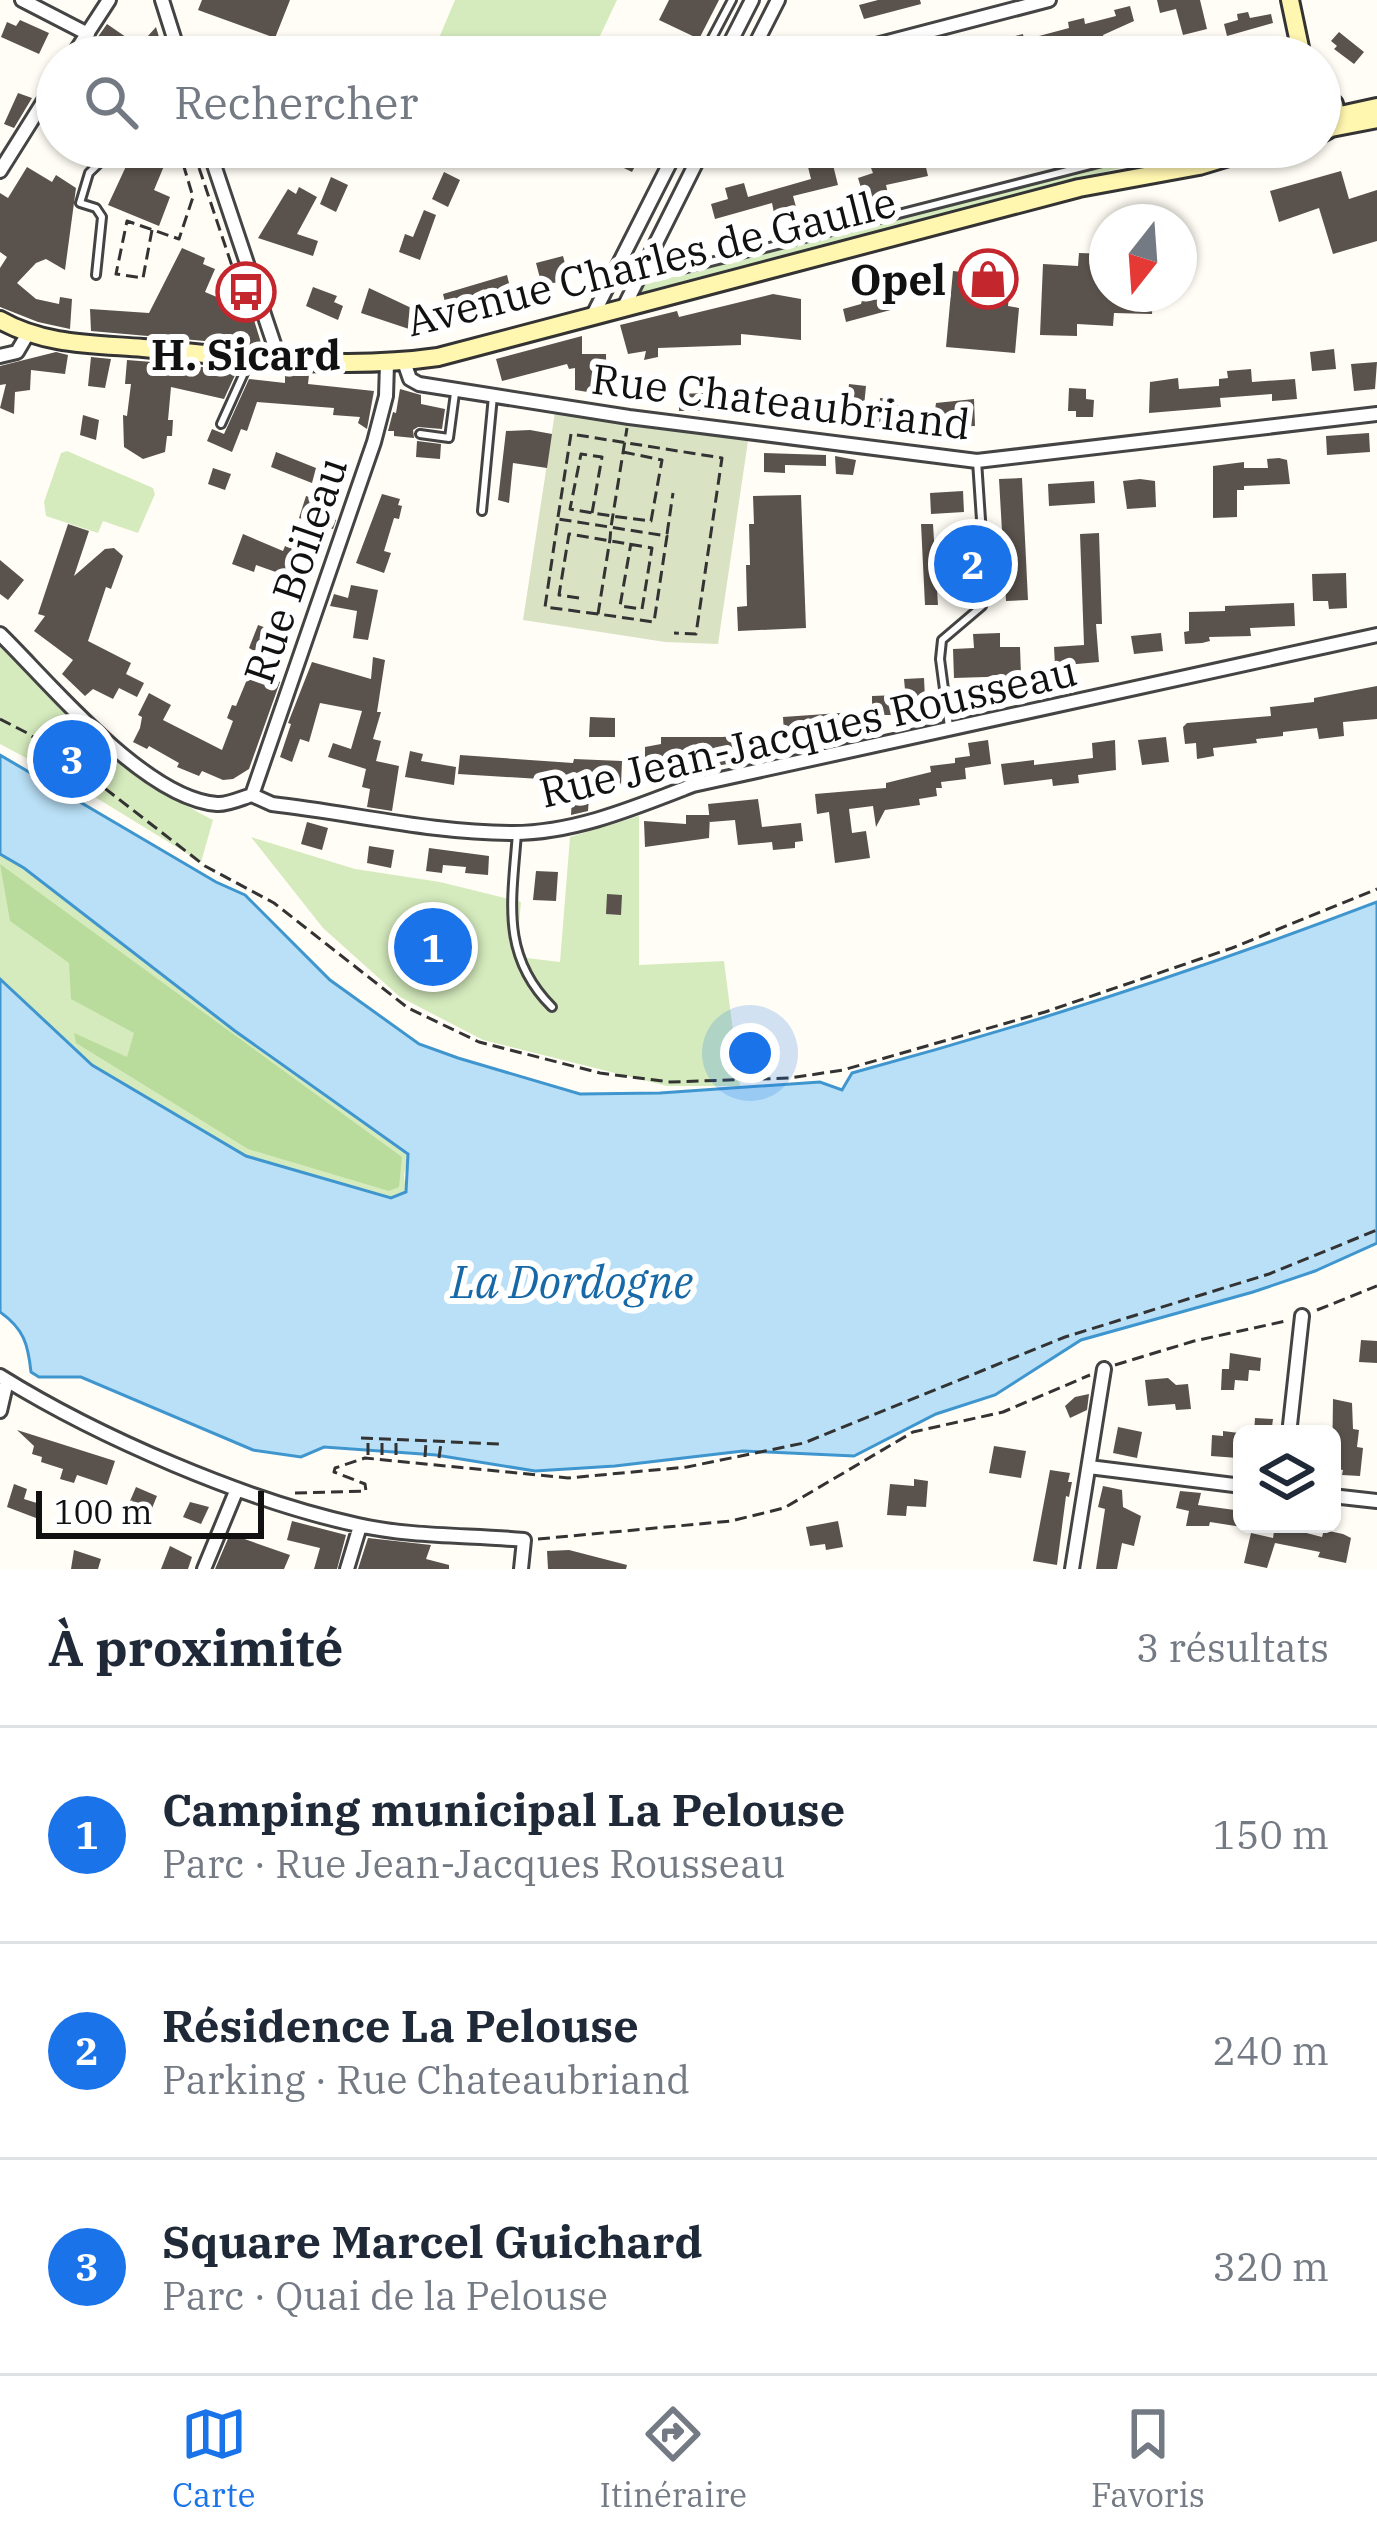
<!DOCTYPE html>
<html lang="fr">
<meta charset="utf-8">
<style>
body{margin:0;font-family:"IBM Plex Serif",serif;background:#f2f2f3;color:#1f2937}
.controls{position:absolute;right:36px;bottom:36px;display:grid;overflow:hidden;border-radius:18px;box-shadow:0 3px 9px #0004}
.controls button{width:108px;height:108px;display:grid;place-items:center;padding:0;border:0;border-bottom:3px solid #e0e1e3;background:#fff;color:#1f2937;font:60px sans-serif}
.compass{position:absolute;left:1089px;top:204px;width:108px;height:108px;border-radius:50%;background:#fff;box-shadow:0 3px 9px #0004;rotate:197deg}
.scale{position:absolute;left:36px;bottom:30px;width:228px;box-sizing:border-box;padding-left:12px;border:6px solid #111;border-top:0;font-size:33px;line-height:42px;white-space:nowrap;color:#111;-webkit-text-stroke:9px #fff;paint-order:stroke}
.you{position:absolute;left:750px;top:1053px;width:42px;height:42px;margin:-30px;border:9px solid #fff;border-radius:50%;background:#1a73e8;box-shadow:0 0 0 18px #1a73e833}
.badge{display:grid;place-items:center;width:78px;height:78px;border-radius:50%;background:#1a73e8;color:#fff;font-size:39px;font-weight:700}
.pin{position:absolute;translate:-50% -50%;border:6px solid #fff;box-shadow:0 3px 12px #0006}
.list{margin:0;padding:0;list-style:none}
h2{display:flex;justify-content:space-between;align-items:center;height:156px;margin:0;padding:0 48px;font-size:51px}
h2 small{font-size:39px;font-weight:400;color:#747a83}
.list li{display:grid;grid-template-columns:78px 1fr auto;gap:36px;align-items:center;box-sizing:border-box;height:216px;padding:0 48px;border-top:3px solid #e0e1e3}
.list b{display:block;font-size:45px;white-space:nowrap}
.list p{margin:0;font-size:39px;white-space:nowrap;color:#747a83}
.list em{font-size:39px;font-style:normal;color:#747a83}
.icon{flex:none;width:66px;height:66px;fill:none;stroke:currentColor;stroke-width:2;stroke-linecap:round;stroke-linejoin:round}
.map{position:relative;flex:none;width:1377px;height:1569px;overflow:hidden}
.search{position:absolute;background:#fff;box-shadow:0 3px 9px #0004;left:36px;right:36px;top:36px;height:132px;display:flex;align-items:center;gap:30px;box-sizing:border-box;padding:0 42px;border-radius:66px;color:#747a83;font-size:45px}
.sheet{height:804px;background:#fff}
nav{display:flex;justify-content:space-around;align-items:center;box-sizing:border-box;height:168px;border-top:3px solid #e0e1e3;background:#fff;font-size:33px;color:#747a83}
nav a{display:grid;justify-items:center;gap:6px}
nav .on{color:#1a73e8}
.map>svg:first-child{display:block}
.green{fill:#d5ebbd}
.forest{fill:#b9dc9c}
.cemetery{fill:#d9e3c4}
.water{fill:#b9e0f7;stroke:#3f96cf;stroke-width:3}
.building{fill:#5a524d}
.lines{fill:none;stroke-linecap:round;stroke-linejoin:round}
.lane-casing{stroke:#444;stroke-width:12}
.street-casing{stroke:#444;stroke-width:18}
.secondary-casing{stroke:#333;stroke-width:22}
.path{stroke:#333;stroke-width:3;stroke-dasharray:12 6;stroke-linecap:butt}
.lane{stroke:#fff;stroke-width:6}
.street{stroke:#fff;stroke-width:12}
.secondary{stroke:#fff6b0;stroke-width:16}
.labels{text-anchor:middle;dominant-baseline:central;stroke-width:12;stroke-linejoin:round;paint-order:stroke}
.street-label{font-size:42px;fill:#111;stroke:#fff}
.poi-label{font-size:42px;font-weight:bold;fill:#111;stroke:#fff;text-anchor:end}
.water-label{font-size:45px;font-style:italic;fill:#1768a6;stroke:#fff}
</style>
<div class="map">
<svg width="1377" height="1569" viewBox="0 0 1377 1569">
<rect width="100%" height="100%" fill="#fffdf5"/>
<path class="green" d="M455,0H617L590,57H431Z
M1177,147H1200L641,293L642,285Z
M67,451L153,488L155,494L138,533L103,521L98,533L46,516L44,502L61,453Z
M0,645C71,713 123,774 213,820L201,862L64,778L0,744Z
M639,816V965L724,961L740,1086H667L483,1040L400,997L323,928L251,837L355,869L440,882L521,902L518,935L527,958L560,962L570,837Z
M0,854L24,868L235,1031L409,1154L404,1175L406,1192L391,1198L246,1156L92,1065L0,979Z"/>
<path class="forest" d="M0,864L402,1157L399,1187L389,1191L248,1149L76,1043L74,1033L127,1057L134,1033L71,999L69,963L10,921Z"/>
<path class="cemetery" d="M555,412L748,441L718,644L665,642L523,620Z"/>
<path class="water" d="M0,755L216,882L245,895L330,980L419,1044L458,1058L580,1094L660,1093L820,1082L842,1090L852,1073C1030,1025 1204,968 1377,902V1243L1315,1271L1253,1292L1081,1340L995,1395L936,1414L854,1456L743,1451L615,1466L535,1471L436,1455L324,1447L301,1457L253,1450L81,1377H39L31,1372C28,1344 24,1329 0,1312V979L92,1065L246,1156L391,1198L406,1192L408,1154L235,1031L24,868L0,854Z"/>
<path class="building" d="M202,0H290L275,38L198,10Z
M669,0H719L699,39L659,20Z
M878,0H920L921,4L864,19L859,5Z
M1157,0H1200L1207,29L1183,35L1176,9L1160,13Z
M1130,6L1134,21L1103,35L1109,55L1094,57L1088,39L1023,56L1021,50L994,57H952V53L1023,34L1024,40L1069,28L1068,22L1084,18L1085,24L1116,16L1114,10Z
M1248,12L1250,18L1271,14L1273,23L1227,36L1224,24L1238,20L1237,14Z
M20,20L49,33L39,54L1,37L7,22L16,26Z
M107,24L139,46L156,27L165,57H119L95,41Z
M1339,32L1364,52L1354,64L1334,49L1337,46L1331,41Z
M18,93L32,98L14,128L4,124Z
M135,147H151L169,154L154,190L170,197L159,226L108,205Z
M581,147H645L632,172Z
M992,147H1017L1020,160L998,166Z
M922,150L928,176L886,185L889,198L866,204L858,178L873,173L871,168Z
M832,161L838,185L793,196L796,207L774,213L772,203L715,219L711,204L728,199L725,188L744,183L748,197L811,179L808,167Z
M27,167L52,182L56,175L76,188L65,270L46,259L36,263L17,283L36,299L59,304L60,297L72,299L70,329L38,322L0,307V268L7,257L0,252V193L8,198Z
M1341,171L1349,199L1377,190V241L1333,254L1319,208L1279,222L1270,191Z
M444,172L460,180L448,207L432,199Z
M331,177L348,185L336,212L320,204Z
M299,187L317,197L297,234L318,241L313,256L258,238L288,189L296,194Z
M424,210L436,215L420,260L399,252L405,234L413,237Z
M182,248L205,258L203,264L215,269L205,292L245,309L250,307L262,346L91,331L90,309L149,313Z
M1079,253L1107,254V294H1153L1152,314L1114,313L1113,326L1077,324V336L1040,335L1043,264L1078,266Z
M563,256L569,279L542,286L536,263Z
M987,265L1012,267L1008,306L1019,308L1015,353L946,347L953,271L980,274V268Z
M507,275L513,299L448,314L443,294Z
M313,287L337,296L334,302L343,306L338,320L306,306Z
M369,288L422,313L415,331L361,313Z
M773,294L801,299V340L741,334V345L658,348V357L644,360L646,351L628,354L620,325L677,311L679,317Z
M870,295L875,300L895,295L898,308L846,322L843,309L861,304L863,297Z
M582,336V354H606L607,395L575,390V368L569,369L567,364L502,381L496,359Z
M1334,349L1336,369L1312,371L1310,352Z
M56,352L68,355L65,374L31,370L30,390L15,392L14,414L0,408L6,384L0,385V366Z
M91,357L111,359L105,388L88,386Z
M127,360L191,365L236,373L224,399L171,387L168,420H173L172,436H167L165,452L143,459L124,447L123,415L127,416L131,384H125Z
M1377,362L1375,389L1354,391L1351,364Z
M1251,369L1252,382L1295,379L1297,399L1272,401V394L1220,398L1221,407L1149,413L1150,382L1178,378L1179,389L1219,386V379L1228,378L1227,371Z
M285,374L309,375L308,384L374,391L367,429L358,423L360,417L333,415L334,408L257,402L247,431L241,429L232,452L207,441L212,429L224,434L249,379L285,383Z
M849,384L866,386L864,406L847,403Z
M1069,388L1086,389V399L1094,400L1093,417H1076V411H1068Z
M400,389L421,395V404L445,409L442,429L418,427L413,430L414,438L394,436V431H388L393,412L396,413Z
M704,393V411H679V394Z
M880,398L898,399V408H905L904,417H934L936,403L974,399L975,426L937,427V437L914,436V429L879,427Z
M83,415L99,420L96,440L80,435Z
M530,430L552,434L547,468L513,463L509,503L498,500L506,431Z
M1369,433L1370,452L1327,455L1326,436Z
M417,441L441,444L440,459L416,457Z
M276,452L316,468L312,483L271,467Z
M764,453L826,455V466L785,465V473L764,472Z
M835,456L856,460L853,475L836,474Z
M1279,458L1287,460L1290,484L1244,486V490H1237V517L1213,518V466L1244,462V468H1268L1267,459Z
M213,468L231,474L225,490L208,484Z
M1022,478L1028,600L1006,601L999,479Z
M1140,479L1155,481L1156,507L1127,509L1123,481Z
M1094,481L1095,503L1049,506L1048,484Z
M963,491L964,512L931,514L930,493Z
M382,494L400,499L398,505L402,506L399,519L394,518L384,551L391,553L384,573L356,563Z
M801,495L806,628L738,631L737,607L747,606L746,565H750L749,524H754L753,496Z
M306,496L325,502L321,514L336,520L333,529L299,518Z
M68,524L89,531L74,576L105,549L114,548L123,556L111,589L106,587L88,641L131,663L126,674L144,683L137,697L119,688L113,699L93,689L85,696L62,674L73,660L34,631L45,616L38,614Z
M921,524H933L938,605H925Z
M1099,533L1102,624H1096L1099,662L1055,666L1054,647L1084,645L1080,534Z
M243,534L283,551L285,546L313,555L304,582L256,565L254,572L232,564Z
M0,560L24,580L8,600L0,594Z
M1346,573L1347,608L1329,609L1328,601H1313L1312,574Z
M351,585L378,590L368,640L353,638L357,611L330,606L334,594L348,598Z
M1294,603L1295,626L1250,628L1251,636L1209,637L1210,641L1202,643L1185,644L1184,632L1189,631V612L1225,611V606Z
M258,625L283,634L271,676L280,682L249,769L233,779L223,780L202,771L199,776L177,767L179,763L149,746L147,749L133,742L140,728L142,717L138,715L149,693L171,705L163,720L222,750L233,721L227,718L232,705L236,706L258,653L249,648Z
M1000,633V647H1020L1021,676L954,678L953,649L974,648L973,634Z
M1161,633L1163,651L1134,654L1131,636Z
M373,657L385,660L377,712H381L373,739L381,741L376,761L399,766L392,811L367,807L370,789L362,787L366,769L328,757L333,743L351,749L362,711L320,703L309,742L300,739L292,762L280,757L291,724L288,723L312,662L371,679Z
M924,678L925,699L906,700L904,679Z
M1377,686V719L1343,722L1344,736L1319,739L1317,728L1283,732V736L1256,739L1257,743L1213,748L1214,756L1197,759L1196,743L1185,744L1183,727L1187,723L1271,716L1270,707L1314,702V698Z
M898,695V715H872V696Z
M854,712L855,728L784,733L783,717Z
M590,717L615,718V737H589Z
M753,733L757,759L704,768L703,759H672L665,762V777L645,779V747L661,744V737H723Z
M1166,737L1169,762L1142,765L1138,740Z
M988,740L991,764L965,768L966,779L941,782L942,788H936L937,796L919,799L920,805L885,810L876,827L873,806L849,809L852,833L866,831L870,858L835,863L829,812L817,814L815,794L886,788V783L931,772L930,766L955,763V758L970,756L968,743Z
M1115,740L1116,770L1078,775L1079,783L1053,786L1052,779L1004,785L1001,764L1034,760V765L1093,758L1092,743Z
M410,751L423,754L421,761L456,767L454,785L405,777Z
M460,755L573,763L574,759L622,761L621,786L590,784L588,811L571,815L573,781L458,774Z
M758,799L762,827L801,823L803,841L795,842V848L773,850L772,842L738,845L735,820L710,822L708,804Z
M686,815H710L709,838L645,847L644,821L686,824Z
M307,822L328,828L322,850L301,844Z
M369,846L394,850L391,868L367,863Z
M429,848L489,856L488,875L465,873L466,867L443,865L442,873L426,871Z
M536,871L558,872L556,901L533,900Z
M607,894L622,895L621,915L606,914Z
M1361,1340L1377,1341V1363L1359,1362Z
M1230,1353L1261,1358L1260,1371L1249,1370L1248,1381L1235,1380L1234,1390H1221L1222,1369H1229Z
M1168,1378L1176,1385L1188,1384L1191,1409L1176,1410L1175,1404L1148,1406L1145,1380Z
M1089,1394L1087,1410L1070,1418L1065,1406L1075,1397Z
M1333,1399L1352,1403L1353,1429L1359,1430L1357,1447L1363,1448L1360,1476L1342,1475L1343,1470L1332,1468Z
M1255,1418L1273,1419L1271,1434H1254Z
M1118,1427L1142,1432L1137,1458L1113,1453Z
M17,1430L115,1461L107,1485L77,1475L74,1483L60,1479L63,1469L41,1462L42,1457L32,1454L34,1446Z
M1223,1431L1239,1433L1238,1458L1211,1456L1212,1435L1223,1436Z
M994,1446L1026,1451L1021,1478L989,1473Z
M1050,1470L1070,1473L1068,1482H1072L1069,1497L1066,1496L1057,1565L1033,1561Z
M914,1479L928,1481L926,1507L907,1506L906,1516L887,1515L890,1484L914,1486Z
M14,1484L27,1489L24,1499L40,1504L36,1518L7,1507Z
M1103,1486L1122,1490L1123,1507L1141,1516L1134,1546L1122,1543L1117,1569H1096L1105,1509L1098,1507Z
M136,1487L157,1496L146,1523L124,1515Z
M1180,1491L1201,1493L1198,1505L1242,1511V1527L1210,1522L1209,1526H1186L1189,1511L1176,1508Z
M190,1502L209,1507L201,1524L183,1517Z
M292,1521L346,1535L337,1569H314L320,1548L287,1540Z
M838,1521L843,1547L826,1550L825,1544L810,1546L806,1527Z
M1275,1525L1322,1537L1324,1530L1343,1534L1351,1538L1346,1563L1318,1557L1320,1552L1275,1543L1267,1568L1244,1563L1251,1533L1273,1538Z
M230,1534L290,1555L284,1569H215Z
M368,1538L431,1545L426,1559L449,1565V1569H358Z
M170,1546L192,1557L188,1569H161Z
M74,1550L101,1559L98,1569H71Z
M569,1550L627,1565L626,1569H548L547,1551Z"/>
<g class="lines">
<g class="lane-casing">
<path id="lane" d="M702,57L732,0
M657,147L652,157L666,163
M625,256L655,270H679L1161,147
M96,275L102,217L96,208L80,203L89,173L116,147
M221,424L249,362
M420,434L449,438L455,393
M482,511L493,396
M949,727L940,659L942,640L982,606L986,593L977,461
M517,833C512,901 500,955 552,1007"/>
</g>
<g class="street-casing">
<path id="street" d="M22,0L88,34
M162,0L180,57
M72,57L109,0
M723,57L752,0
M749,57L778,0
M830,57L1049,0
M208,147L279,359
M0,171L57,80
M623,309L704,147
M592,317L678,147
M0,356L17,352L27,335
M404,362L410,379L419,384L629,417L977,461L1377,414
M0,634C50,683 145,799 217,804C227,805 242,798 252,795
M252,795L272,804C352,813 432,833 513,833C575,833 636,807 693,785L1377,635
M252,795L374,442L386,396L387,364
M0,1376C98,1437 246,1501 358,1525C411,1537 470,1535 524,1540L521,1569
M0,1411L7,1381
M1289,1434L1302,1316
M1089,1467L1242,1486
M1332,1496L1377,1501
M204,1569L237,1489
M347,1569L360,1526
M1072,1569L1104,1369"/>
</g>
<g class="secondary-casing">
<path id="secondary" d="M1290,0L1302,57
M1320,95L1334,104L1336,116L1331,128L1320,134
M1336,116L1377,107
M1331,128L1377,119
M1170,163L1214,147
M0,320C44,345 93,344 143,348C240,357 341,371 438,357L1079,188L1199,166L1262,147"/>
</g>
<path class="path" d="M180,154L192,147L232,266
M152,230L143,278L116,274L127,221L179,239L193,197L178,147
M592,513L602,457L581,454L570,509C597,514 624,518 651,521L662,460L623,452
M558,517L571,434L722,458L696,634L674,633
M667,534L673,493
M579,598L559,595L569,534L652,548L642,609L620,606L631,543
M598,614L545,607L558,519L667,536L654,622L598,614L610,539L611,527L627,428
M0,719L29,734L98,783L205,866L274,903L408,1008L479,1042L600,1073L670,1082L790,1078L843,1070L1045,1012L1232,948L1377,889
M1317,1310L1377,1286
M1115,1365L1194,1341L1286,1321
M361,1438L500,1444
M368,1455V1440
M382,1455V1440
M396,1455V1441
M425,1457L426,1442
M439,1458L441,1443
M295,1493L366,1491L365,1484L334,1472L335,1468L365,1458L568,1478L687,1467L804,1443L1065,1337L1269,1274L1377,1230
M538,1539L731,1521L784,1508L913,1432L1003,1412L1090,1375"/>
<use href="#lane" class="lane"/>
<use href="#street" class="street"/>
<use href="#secondary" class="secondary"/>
</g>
<defs>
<g id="shop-ring" transform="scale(3)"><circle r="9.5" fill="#fff" stroke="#c4262e" stroke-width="1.5"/><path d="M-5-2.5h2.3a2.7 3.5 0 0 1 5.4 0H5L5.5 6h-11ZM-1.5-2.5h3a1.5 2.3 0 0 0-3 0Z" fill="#c4262e"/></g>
<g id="bus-ring" transform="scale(3)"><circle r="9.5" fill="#fff" stroke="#c4262e" stroke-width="1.5"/><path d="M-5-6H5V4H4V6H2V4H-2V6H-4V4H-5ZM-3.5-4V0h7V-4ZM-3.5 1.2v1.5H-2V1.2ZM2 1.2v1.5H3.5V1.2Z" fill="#c4262e"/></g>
</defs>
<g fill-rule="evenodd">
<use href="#shop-ring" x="988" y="279"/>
<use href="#bus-ring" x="246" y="292"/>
</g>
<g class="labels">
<g class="street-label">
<text transform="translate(651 261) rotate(-14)">Avenue Charles de Gaulle</text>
<text transform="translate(781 401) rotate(7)">Rue Chateaubriand</text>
<text transform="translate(295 570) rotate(-71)">Rue Boileau</text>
<text transform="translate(808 731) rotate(-13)">Rue Jean-Jacques Rousseau</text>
</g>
<g class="poi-label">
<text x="946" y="279">Opel</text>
<text x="246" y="354" text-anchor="middle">H. Sicard</text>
</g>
<g class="water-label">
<text x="572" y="1281">La Dordogne</text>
</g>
</g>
</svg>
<div class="controls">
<button><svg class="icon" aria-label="layers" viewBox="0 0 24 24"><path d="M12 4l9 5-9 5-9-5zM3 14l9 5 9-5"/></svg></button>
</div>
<svg class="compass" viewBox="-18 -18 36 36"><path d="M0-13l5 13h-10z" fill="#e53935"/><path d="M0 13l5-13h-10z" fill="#747a83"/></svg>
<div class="scale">100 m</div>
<div class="you"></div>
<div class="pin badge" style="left:433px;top:947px">1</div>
<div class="pin badge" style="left:973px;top:564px">2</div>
<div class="pin badge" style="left:72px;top:759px">3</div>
<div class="search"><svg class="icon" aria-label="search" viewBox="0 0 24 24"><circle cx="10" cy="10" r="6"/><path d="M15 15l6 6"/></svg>Rechercher</div>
</div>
<section class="sheet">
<h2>À proximité<small>3 résultats</small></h2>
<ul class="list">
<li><span class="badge">1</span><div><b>Camping municipal La Pelouse</b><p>Parc · Rue Jean-Jacques Rousseau</p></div><em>150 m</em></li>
<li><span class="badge">2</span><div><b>Résidence La Pelouse</b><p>Parking · Rue Chateaubriand</p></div><em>240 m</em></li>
<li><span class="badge">3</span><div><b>Square Marcel Guichard</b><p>Parc · Quai de la Pelouse</p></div><em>320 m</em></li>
</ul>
</section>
<nav>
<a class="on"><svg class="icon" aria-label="map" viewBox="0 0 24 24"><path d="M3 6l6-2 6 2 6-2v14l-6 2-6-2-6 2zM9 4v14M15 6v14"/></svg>Carte</a>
<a><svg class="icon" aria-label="directions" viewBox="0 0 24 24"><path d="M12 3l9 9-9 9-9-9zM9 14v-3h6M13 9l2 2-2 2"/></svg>Itinéraire</a>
<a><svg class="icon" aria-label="saved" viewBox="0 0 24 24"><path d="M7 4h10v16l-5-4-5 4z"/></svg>Favoris</a>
</nav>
